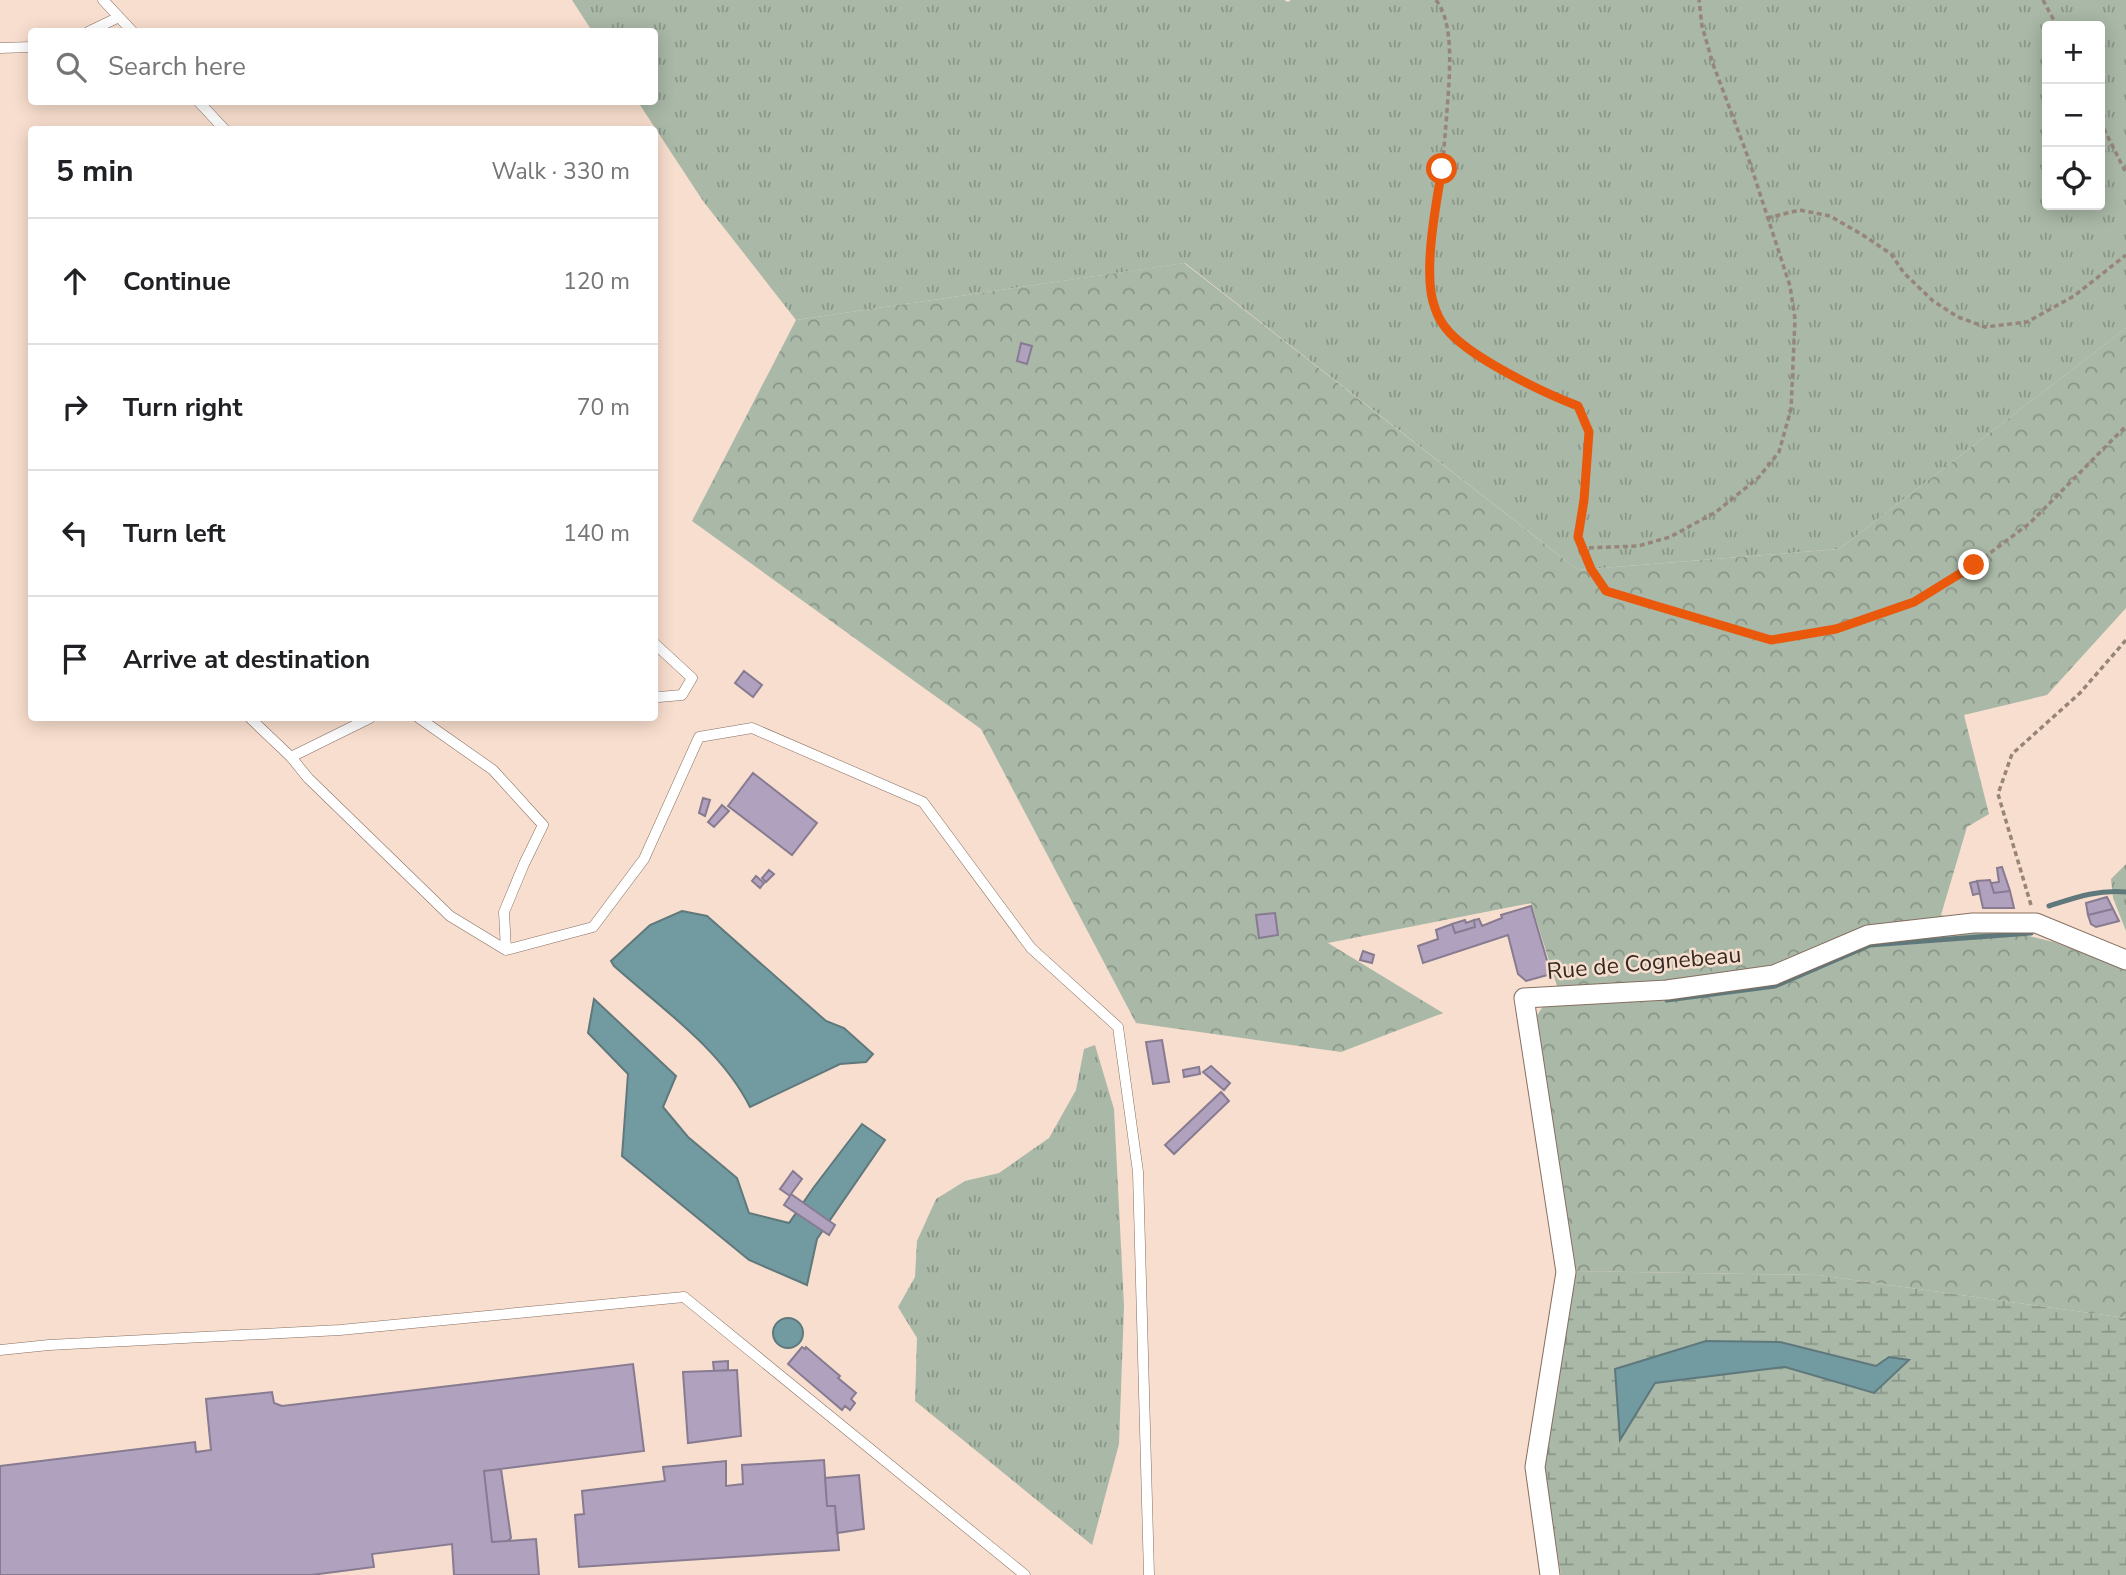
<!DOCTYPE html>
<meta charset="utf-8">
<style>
body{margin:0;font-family:"Nunito Sans",sans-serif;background:#f2f2f2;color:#202124}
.controls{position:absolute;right:21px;top:21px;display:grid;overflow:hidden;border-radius:7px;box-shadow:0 4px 18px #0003}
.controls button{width:63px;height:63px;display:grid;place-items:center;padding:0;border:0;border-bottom:2px solid #e0e0e0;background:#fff;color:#202124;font:35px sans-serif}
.stop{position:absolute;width:21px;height:21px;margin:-16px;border:5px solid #ea580c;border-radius:50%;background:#fff}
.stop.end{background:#ea580c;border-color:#fff;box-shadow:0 2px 7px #0008}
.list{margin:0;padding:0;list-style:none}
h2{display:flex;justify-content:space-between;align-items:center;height:91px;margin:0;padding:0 28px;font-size:30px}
h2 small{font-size:23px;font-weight:400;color:#757577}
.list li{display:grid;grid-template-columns:46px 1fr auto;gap:21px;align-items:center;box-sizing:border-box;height:126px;padding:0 28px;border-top:2px solid #e0e0e0}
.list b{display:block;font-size:26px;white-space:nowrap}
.list em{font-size:23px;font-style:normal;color:#757577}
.icon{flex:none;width:38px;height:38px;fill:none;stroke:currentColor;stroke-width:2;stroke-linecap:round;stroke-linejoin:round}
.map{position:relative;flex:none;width:2126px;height:1575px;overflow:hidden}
.search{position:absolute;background:#fff;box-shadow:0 4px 18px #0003;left:28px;top:28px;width:630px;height:77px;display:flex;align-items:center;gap:18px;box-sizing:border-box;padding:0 24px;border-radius:7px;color:#757577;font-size:26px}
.panel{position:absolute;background:#fff;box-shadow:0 4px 18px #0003;left:28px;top:126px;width:630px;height:595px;border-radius:7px}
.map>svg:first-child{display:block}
.grass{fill:url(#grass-tufts);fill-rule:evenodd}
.forest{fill:url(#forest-crowns)}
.wetland{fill:url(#wetland-marsh)}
.water{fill:#729aa1;stroke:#5f787c;stroke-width:2}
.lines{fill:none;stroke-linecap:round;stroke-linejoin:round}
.stream{stroke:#5f787c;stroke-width:5}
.building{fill:#b0a1be;stroke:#877b91;stroke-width:2}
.lane-casing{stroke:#856e60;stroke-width:11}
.street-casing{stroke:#856e60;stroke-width:21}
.path{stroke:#97857a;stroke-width:3.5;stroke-dasharray:5 3.5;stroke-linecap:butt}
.lane{stroke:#fff;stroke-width:10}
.street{stroke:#fff;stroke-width:19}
.route{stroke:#ea580c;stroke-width:9}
.labels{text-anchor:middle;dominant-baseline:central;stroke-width:5;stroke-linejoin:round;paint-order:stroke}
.street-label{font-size:23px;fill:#342a24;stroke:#f8dece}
</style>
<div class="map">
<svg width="2126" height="1575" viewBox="0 0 2126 1575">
<defs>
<pattern id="grass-tufts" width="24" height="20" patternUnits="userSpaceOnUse" patternTransform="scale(1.75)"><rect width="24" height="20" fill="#a9b8a7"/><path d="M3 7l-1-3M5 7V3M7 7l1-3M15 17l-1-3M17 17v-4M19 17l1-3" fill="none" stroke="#8a9688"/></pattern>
<pattern id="forest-crowns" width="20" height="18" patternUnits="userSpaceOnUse" patternTransform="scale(1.75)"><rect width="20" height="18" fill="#a9b8a7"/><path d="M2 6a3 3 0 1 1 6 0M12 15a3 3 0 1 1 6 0" fill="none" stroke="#8a9688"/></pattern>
<pattern id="wetland-marsh" width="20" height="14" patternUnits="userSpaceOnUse" patternTransform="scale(1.75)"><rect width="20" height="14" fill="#a9b8a7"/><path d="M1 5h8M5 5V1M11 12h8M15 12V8" fill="none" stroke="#8a9688"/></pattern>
</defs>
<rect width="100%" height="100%" fill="#f8dece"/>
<path class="grass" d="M572,0H1284L1288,2L1291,0H2126V328L1839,549L1578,570L1185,263L796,320L703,201L638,102H654V32L592,31ZM2047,26H2100V205H2047Z
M2126,864V931L2113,898L2111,879Z
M1095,1045L1114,1109L1124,1306L1119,1444L1092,1545L915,1401L917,1338L898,1307L915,1277L917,1241L936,1199L965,1181L999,1173L1049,1138L1076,1090L1084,1049Z"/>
<path class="forest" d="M1184,263L1578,570L1839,549L2126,328V608L2047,695L1964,715L1989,814L1967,827L1941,915L2054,942L2126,970V1318L1818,1275L1572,1271L1535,1018L1557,986L1531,903L1328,943L1443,1013L1341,1052L1136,1023L981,729L692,521L796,320Z"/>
<path class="wetland" d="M1572,1271L1818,1275L2126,1318V1575H1561L1543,1465Z"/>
<path class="water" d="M682,911L707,916L826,1021L844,1028L873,1054L866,1062L840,1064L750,1107C721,1049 661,1008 614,966L611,961L650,925Z
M594,999L676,1076L663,1107L688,1137L737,1178L749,1213L789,1223L814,1187L862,1124L885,1140L817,1239L807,1285L749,1260L622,1156L628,1074L588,1033Z
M773 1333a15 15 0 1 1 30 0a15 15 0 1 1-30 0Z
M1706,1341L1780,1342L1876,1366L1889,1357L1909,1360L1874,1393L1785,1367L1655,1383L1620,1440L1615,1369Z"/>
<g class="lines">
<path class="stream" d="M2049,906C2074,898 2099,889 2126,892
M1667,1000L1775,986L1870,945L2031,933"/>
</g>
<path class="building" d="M1021,343L1032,346L1027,364L1017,361Z
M744,671L762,685L753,697L735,683Z
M753,773L817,823L792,855L728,806Z
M703,798L710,800L705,816L699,813Z
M722,805L729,811L714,827L708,822Z
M2002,867L2010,891L1994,893L1991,883L1999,882L1997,868Z
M769,870L774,874L766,882L762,878Z
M756,876L764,883L760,888L752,881Z
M1990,880L1994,893L2010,891L2014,908H1983L1977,881Z
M1977,881L1980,893L1973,895L1970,883Z
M2107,897L2113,909L2088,915L2086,903Z
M1531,906L1551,974L1526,981L1518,974L1508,935L1423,963L1418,946L1438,939L1436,930L1452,924L1455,933L1475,927L1474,920L1479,919L1482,926L1502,918L1501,915Z
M2113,909L2119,921L2096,927L2091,924L2088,915Z
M1275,913L1278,935L1259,938L1256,915Z
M1465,920L1466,923L1474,920L1475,927L1455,933L1452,924Z
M1363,951L1374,955L1372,963L1360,960Z
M1162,1040L1169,1082L1153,1084L1146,1042Z
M1211,1066L1230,1083L1224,1090L1203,1072Z
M1199,1067L1200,1074L1184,1077L1183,1070Z
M1221,1092L1229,1101L1174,1154L1165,1145Z
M793,1171L802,1179L791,1194L835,1225L829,1235L784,1205L790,1196L780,1189Z
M802,1347L805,1349L806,1347L840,1376L838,1378L856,1393L851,1399L855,1403L850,1410L845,1406L842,1410L788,1364Z
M728,1361V1370L714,1371L713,1362Z
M633,1364L644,1451L484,1471L492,1542L536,1539L539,1575H454L452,1544L372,1554L374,1567L311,1575H0V1466L195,1442L196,1452L211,1450L206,1399L272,1392L274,1403L282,1406Z
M737,1370L741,1436L688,1443L683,1372Z
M824,1460L827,1506H835L839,1550L579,1567L575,1515L584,1514L582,1491L665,1481L663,1467L726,1461V1486L743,1484L742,1465Z
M501,1469L511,1538L508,1541L492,1542L484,1471Z
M859,1475L864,1529L837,1533L835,1506H827L825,1478Z"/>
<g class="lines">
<g class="lane-casing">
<path id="lane" d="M103,0L133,32
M88,32L119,17
M0,48L32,47
M199,102L225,130
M654,643L692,678L682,695L659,697L654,695
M250,718L291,757L370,718
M419,718L493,770L543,825L524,864L504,912L506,950L593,927L644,859L699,737L752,728L923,802L1031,948L1118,1027L1138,1172L1149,1575
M291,757L308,778L450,916L506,950
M0,1350L49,1345L340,1330L684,1297L1025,1575"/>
</g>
<g class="street-casing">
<path id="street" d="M1550,1575L1535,1467L1566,1272L1524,998L1667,990L1774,975L1868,935L1973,923H2036L2126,960"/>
</g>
<path class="path" d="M1436,0C1452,21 1450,57 1449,83C1447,111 1445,139 1442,168C1437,210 1415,294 1446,329C1472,359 1541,392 1578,406L1589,432L1584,500L1578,537L1591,569L1607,591L1771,640L1837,629L1914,602L1974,565L2030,523L2126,426
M2043,0L2057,26
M2100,121L2126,173
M1767,218L1800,210L1830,216L1866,237L1891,254L1904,273L1933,301L1958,317L1985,327L2027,322L2074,296L2126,255
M1582,545L1584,548L1638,546L1670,537L1716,512L1759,477L1779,452L1791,409L1795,319L1790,286L1748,157L1713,64L1702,26L1699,0
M2031,905L1998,794L2012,754L2080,693L2126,640"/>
<use href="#lane" class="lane"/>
<use href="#street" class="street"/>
</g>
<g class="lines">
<path class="route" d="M1442,169C1436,204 1422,276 1435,308C1437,314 1441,322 1445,327C1466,356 1544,393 1578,406L1589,432L1584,500L1578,537L1591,569L1606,591L1771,640L1836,629L1914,602L1974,565"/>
</g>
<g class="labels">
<g class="street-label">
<text transform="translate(1644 963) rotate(-5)">Rue de Cognebeau</text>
</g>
</g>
</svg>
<div class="controls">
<button>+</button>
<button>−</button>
<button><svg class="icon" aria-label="locate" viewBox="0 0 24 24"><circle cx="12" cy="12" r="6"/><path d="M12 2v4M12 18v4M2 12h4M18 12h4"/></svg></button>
</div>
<div class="stop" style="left:1442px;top:169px"></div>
<div class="stop end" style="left:1974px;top:565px"></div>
<div class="search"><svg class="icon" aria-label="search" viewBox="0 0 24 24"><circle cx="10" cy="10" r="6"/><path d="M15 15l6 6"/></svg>Search here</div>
<section class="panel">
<h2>5 min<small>Walk · 330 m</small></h2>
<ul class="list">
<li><svg class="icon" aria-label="ahead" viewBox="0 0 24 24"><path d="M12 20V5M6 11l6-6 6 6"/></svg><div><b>Continue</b></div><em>120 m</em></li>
<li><svg class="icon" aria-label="right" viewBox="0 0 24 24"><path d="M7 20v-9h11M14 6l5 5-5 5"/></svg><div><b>Turn right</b></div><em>70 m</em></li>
<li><svg class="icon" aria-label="left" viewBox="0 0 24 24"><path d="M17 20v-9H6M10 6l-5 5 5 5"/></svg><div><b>Turn left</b></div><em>140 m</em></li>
<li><svg class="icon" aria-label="arrive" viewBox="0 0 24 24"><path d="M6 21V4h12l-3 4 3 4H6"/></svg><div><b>Arrive at destination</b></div></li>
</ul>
</section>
</div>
